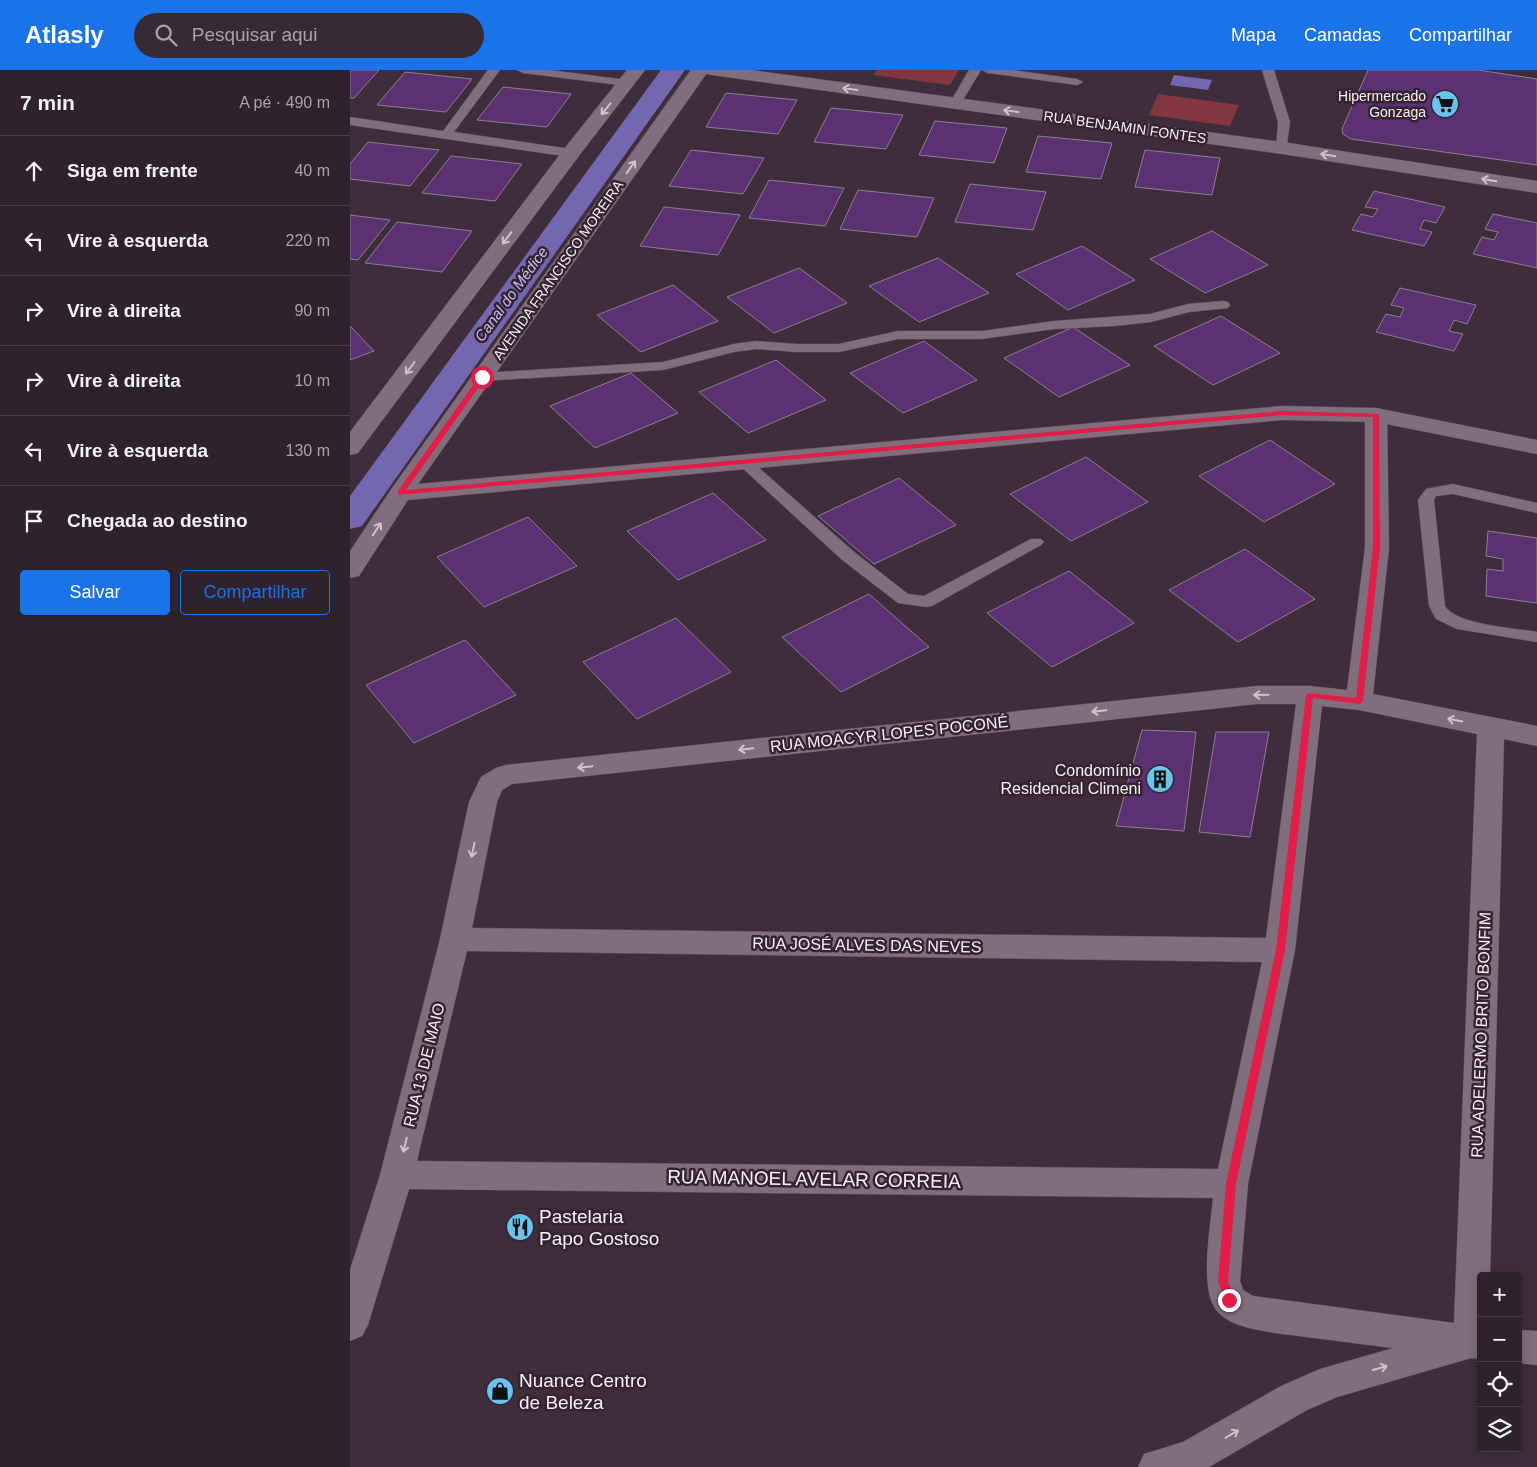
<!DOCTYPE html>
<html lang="pt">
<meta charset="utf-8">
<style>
body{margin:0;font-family:Helvetica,sans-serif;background:#362a34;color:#f1f3f6}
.controls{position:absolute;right:15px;bottom:15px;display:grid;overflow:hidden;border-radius:5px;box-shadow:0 2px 12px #0003}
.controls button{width:45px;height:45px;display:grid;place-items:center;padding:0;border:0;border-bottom:1px solid #493f48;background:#2e222c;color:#f1f3f6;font:25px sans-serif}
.stop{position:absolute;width:15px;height:15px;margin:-11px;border:4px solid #e11d48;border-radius:50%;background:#fff}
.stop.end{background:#e11d48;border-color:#fff;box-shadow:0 1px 5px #0008}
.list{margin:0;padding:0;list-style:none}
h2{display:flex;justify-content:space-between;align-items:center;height:65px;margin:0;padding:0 20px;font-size:21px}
h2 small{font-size:16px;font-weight:400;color:#a7a4a9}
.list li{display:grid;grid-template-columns:32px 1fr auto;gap:15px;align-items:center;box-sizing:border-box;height:70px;padding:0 20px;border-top:1px solid #493f48}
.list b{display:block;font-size:19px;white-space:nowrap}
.list em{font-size:16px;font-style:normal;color:#a7a4a9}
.actions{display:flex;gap:10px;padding:15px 20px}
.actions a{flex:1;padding:11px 0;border:1px solid #1a73e8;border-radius:5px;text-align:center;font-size:18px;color:#1a73e8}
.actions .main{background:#1a73e8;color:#fff}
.icon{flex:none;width:28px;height:28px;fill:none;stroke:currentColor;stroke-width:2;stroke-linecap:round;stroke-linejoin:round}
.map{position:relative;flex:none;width:1187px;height:1397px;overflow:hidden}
header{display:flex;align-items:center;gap:30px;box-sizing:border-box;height:70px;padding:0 25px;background:#1a73e8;color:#fff}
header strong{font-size:24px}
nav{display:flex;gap:28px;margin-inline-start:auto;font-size:18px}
.search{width:350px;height:45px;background:#362a34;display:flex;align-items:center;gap:12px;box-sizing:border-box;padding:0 18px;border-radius:28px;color:#a7a4a9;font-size:19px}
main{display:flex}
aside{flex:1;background:#2e222c}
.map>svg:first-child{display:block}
.green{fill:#843640}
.water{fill:#7566b0}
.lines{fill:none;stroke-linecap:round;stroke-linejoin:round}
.canal{fill:#7566b0;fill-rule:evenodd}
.building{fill:#5b3171;stroke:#8b7f92}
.service-casing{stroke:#5c4e5a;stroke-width:1}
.minor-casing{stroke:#5c4e5a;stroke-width:1}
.tertiary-casing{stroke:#5c4e5a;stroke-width:1}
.service{fill:#816e7d;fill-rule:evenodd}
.minor{fill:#816e7d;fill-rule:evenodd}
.tertiary{fill:#816e7d;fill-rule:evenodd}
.oneway{stroke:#d0c2cd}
.route{fill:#e11d48}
.labels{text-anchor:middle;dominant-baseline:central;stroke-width:5;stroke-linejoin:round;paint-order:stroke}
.far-poi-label{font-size:14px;fill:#faeff8;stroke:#342431;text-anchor:end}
.far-street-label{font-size:14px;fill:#faeff8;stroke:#342431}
.far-water-label{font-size:15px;font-style:italic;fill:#c9bffc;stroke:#342431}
.street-label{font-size:16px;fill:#faeff8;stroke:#342431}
.poi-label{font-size:16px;fill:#faeff8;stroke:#342431;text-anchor:end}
.near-street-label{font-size:19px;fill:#faeff8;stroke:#342431}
.near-poi-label{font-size:19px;fill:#faeff8;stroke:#342431;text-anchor:start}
</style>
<header>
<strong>Atlasly</strong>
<div class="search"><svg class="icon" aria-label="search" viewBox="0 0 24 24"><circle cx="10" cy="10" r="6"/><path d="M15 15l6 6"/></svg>Pesquisar aqui</div>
<nav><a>Mapa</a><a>Camadas</a><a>Compartilhar</a></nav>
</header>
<main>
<aside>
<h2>7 min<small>A pé · 490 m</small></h2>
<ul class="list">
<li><svg class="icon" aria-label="ahead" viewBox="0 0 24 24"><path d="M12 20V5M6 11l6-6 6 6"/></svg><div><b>Siga em frente</b></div><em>40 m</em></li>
<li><svg class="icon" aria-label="left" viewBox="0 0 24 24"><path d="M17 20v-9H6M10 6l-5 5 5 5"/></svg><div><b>Vire à esquerda</b></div><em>220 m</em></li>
<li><svg class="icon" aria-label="right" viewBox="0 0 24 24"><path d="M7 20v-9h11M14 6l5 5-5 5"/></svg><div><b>Vire à direita</b></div><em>90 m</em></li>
<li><svg class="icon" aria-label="right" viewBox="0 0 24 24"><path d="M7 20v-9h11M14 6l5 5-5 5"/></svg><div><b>Vire à direita</b></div><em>10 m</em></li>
<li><svg class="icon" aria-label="left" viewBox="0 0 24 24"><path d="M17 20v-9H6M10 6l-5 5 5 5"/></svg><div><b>Vire à esquerda</b></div><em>130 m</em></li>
<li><svg class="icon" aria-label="arrive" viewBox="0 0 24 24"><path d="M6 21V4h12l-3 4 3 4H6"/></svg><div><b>Chegada ao destino</b></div></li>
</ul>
<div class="actions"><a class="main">Salvar</a><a>Compartilhar</a></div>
</aside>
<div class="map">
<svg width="1187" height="1397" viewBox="0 0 1187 1397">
<rect width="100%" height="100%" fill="#3e2e3b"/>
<path class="green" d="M527,0H609L600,15L523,5Z
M808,24L889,35L880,56L799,45Z"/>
<path class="water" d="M824,5L862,10L858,20L820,15Z"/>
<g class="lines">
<path class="canal" d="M311,0H335L12,456L0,459V426Z"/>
</g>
<path class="building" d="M0,0H29L4,28H0Z
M1018,0H1128L1187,9V95L1001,69L993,64L992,59Z
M55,2L122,9L96,42L27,35Z
M153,17L221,24L197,57L127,50Z
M376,23L447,30L428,64L356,57Z
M481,38L553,45L536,79L464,72Z
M585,51L657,58L644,93L569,85Z
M688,66L762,73L751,109L676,102Z
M18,72L89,80L60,116L0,109V94Z
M341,80L414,88L393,124L319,116Z
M795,80L870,88L862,125L785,117Z
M101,86L172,94L145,131L72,123Z
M419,110L494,118L475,156L399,148Z
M620,114L696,122L683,160L605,152Z
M508,120L584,128L567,167L490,159Z
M1024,121L1095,137L1086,153L1074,150L1070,159L1082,162L1074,176L1002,160L1011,144L1023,147L1028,139L1015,137Z
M314,137L390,145L368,185L290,176Z
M1143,144L1187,153V198L1123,184L1132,167L1144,170L1148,162L1135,159Z
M0,145L40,150L8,190L0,189Z
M47,152L122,161L92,202L15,193Z
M862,161L918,195L855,223L800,189Z
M732,176L785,210L718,240L666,204Z
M588,188L639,223L569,252L519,216Z
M449,198L497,233L424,263L377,227Z
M323,215L368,251L291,282L247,245Z
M1050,218L1126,235L1117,254L1104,250L1099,261L1113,264L1104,281L1026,262L1036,244L1050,247L1054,238L1041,235Z
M871,246L930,283L863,315L804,276Z
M0,256L24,281L0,290Z
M723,257L780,295L709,327L654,288Z
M574,271L627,310L553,343L500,303Z
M426,290L476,330L398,363L349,322Z
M281,303L328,343L245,378L200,336Z
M920,370L985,414L914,452L849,406Z
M736,387L798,432L721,471L660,424Z
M549,408L606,455L524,494L468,446Z
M363,423L416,470L328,510L277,461Z
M178,447L227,496L134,537L87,487Z
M1138,461L1187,468V533L1136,526L1137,499L1153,501V489L1136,486Z
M895,479L965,529L888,572L819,520Z
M719,501L784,553L702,597L637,543Z
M519,524L579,577L491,622L432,567Z
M326,548L381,602L287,649L233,592Z
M115,570L166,625L64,673L16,615Z
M792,660L846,662L834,761L766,756Z
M866,662H919L900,767L849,762Z"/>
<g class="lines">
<g class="service-casing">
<path id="service" d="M138,0H150L104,62L221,79L225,80L227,83L225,86L221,87L0,55V47L93,61Z
M167,0H200L277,10L283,13L277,16L173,3Z
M619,0H631L610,35H602L600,33Z
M632,0H663L727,9L733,12L727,15L638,3Z
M912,0H924L940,52L936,81L932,82L926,78L928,52Z
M873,231L878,232L880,235L878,238L839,242L801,252L765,256L704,259L632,269H548L489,282H447L406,279L384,282L313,300L132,311L125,307L132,303L313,292L384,274L406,271L447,274H489L548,261H632L704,251L800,244L838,234Z
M394,388L399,389L503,481L558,524L574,526L681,469H691L694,472L691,475L582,536L576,537L548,533L491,489L389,395L387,392L389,389Z
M1103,414L1187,433V443L1103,424L1086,426L1084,430L1095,536C1106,555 1166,558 1187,562V572L1107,559L1086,549L1079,536L1068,430L1076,419Z"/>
</g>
<g class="minor-casing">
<path id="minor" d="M353,0H401L932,72L1187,111V123L932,84L362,5L356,4Z
M1026,338L1034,340L1037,345L1039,478L1023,624L1187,656V676L1154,669L1140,1206H1131V1285L1121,1288L925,1263C905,1259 882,1257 868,1242C848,1222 861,1155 863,1128L59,1119L18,1255L12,1266L0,1271V1200L30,1105L90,869L119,732L131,707L146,698L156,695L907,616H960L997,620L1015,478V345L1018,340ZM907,634H946L916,868L122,858L147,732L152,720L162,714ZM972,636L1009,640L1127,664L1104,1253L903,1226L893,1220L890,1211L898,1114L945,880ZM117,881L912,892L868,1099L67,1091Z"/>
</g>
<g class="tertiary-casing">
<path id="tertiary" d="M277,0H295L228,87L8,383L0,385V362L214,79Z
M341,0H359L68,414L932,336L1026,338L1187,370V384L1026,352L932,350L58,430L9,506L0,508V481L42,418Z
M1121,1256L1131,1257V1289L1121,1288L987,1327L957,1340L859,1397H788L794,1384L833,1372L931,1316L970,1299Z
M1168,1260L1187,1261V1295L1168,1293Z"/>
</g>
<use href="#service" class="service"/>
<use href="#minor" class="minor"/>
<use href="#tertiary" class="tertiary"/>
</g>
<defs><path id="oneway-shaft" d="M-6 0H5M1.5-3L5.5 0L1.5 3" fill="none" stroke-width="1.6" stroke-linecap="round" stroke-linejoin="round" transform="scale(1.25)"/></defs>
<g class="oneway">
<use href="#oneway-shaft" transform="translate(500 19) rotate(-172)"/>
<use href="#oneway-shaft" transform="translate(256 39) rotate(129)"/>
<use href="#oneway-shaft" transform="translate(661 41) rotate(-172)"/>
<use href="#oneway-shaft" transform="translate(978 85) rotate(-171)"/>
<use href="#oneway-shaft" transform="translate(281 97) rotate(-55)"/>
<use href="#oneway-shaft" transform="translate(1139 110) rotate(-171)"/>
<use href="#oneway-shaft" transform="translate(157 168) rotate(127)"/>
<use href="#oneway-shaft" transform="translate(60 298) rotate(127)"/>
<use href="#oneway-shaft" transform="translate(27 459) rotate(-57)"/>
<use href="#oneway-shaft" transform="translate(911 625) rotate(179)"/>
<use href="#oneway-shaft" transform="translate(749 641) rotate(174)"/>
<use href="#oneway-shaft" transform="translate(1105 650) rotate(-169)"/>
<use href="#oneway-shaft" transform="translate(396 679) rotate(174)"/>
<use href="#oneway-shaft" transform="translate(235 697) rotate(174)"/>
<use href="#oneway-shaft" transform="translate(123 780) rotate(102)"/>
<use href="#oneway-shaft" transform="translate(55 1075) rotate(104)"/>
<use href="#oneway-shaft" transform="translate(1030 1298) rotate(-16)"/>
<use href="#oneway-shaft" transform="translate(882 1364) rotate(-30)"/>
</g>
<path class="route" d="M130,305L136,307L56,420L932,341L1029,344L1030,478L1013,631L1010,634L963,628L935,880L886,1114L878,1211L885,1230L883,1233H876L868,1211L876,1114L926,880L956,625L960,623L1006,628L1023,478V347L932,345L48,425V421Z"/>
<defs>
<g id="supermarket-disc" transform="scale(1.4375)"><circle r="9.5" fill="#66c4ef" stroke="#342431"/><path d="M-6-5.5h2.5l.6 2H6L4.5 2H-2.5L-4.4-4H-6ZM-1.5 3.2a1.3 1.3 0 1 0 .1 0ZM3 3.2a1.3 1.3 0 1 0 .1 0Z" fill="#111"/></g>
<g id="building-disc" transform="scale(1.4375)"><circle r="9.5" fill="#66c4ef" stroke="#342431"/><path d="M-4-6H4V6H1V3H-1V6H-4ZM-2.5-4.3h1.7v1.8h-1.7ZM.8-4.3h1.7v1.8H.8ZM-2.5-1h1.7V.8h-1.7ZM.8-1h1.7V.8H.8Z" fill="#111"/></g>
<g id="restaurant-disc" transform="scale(1.4375)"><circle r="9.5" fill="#66c4ef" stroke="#342431"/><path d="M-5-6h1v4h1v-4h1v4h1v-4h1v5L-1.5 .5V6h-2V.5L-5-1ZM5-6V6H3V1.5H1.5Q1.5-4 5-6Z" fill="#111"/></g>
<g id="shop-disc" transform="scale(1.4375)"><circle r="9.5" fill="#66c4ef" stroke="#342431"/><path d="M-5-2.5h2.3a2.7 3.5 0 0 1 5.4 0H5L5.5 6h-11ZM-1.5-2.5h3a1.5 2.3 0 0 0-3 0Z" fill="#111"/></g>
</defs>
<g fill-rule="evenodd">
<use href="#supermarket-disc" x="1095" y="34"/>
<use href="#building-disc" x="810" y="709"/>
<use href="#restaurant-disc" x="170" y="1157"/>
<use href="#shop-disc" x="150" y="1321"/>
</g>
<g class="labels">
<g class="far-poi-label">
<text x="1076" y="26">Hipermercado<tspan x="1076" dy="16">Gonzaga</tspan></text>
</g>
<g class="far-street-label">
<text transform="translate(775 57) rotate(8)">RUA BENJAMIN FONTES</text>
<text transform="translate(208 200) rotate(-55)">AVENIDA FRANCISCO MOREIRA</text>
</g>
<g class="far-water-label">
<text transform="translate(161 224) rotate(-54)">Canal do Médice</text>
</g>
<g class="street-label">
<text transform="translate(539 664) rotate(-6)">RUA MOACYR LOPES POCONÉ</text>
<text transform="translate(517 875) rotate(1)">RUA JOSÉ ALVES DAS NEVES</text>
<text transform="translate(1131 965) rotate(-88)">RUA ADELERMO BRITO BONFIM</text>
<text transform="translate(74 995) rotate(-76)">RUA 13 DE MAIO</text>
</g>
<g class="poi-label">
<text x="791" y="700">Condomínio<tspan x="791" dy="18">Residencial Climeni</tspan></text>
</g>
<g class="near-street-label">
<text transform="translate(464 1109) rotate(1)">RUA MANOEL AVELAR CORREIA</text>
</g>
<g class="near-poi-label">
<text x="189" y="1146">Pastelaria<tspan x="189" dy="22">Papo Gostoso</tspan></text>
<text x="169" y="1310">Nuance Centro<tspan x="169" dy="22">de Beleza</tspan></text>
</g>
</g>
</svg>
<div class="controls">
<button>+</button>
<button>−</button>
<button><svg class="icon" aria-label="locate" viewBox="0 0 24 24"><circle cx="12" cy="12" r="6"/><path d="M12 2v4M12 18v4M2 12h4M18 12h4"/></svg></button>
<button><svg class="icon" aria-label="layers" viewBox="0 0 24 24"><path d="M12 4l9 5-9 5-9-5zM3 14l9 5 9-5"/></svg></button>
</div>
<div class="stop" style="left:132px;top:307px"></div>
<div class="stop end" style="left:879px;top:1230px"></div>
</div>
</main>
